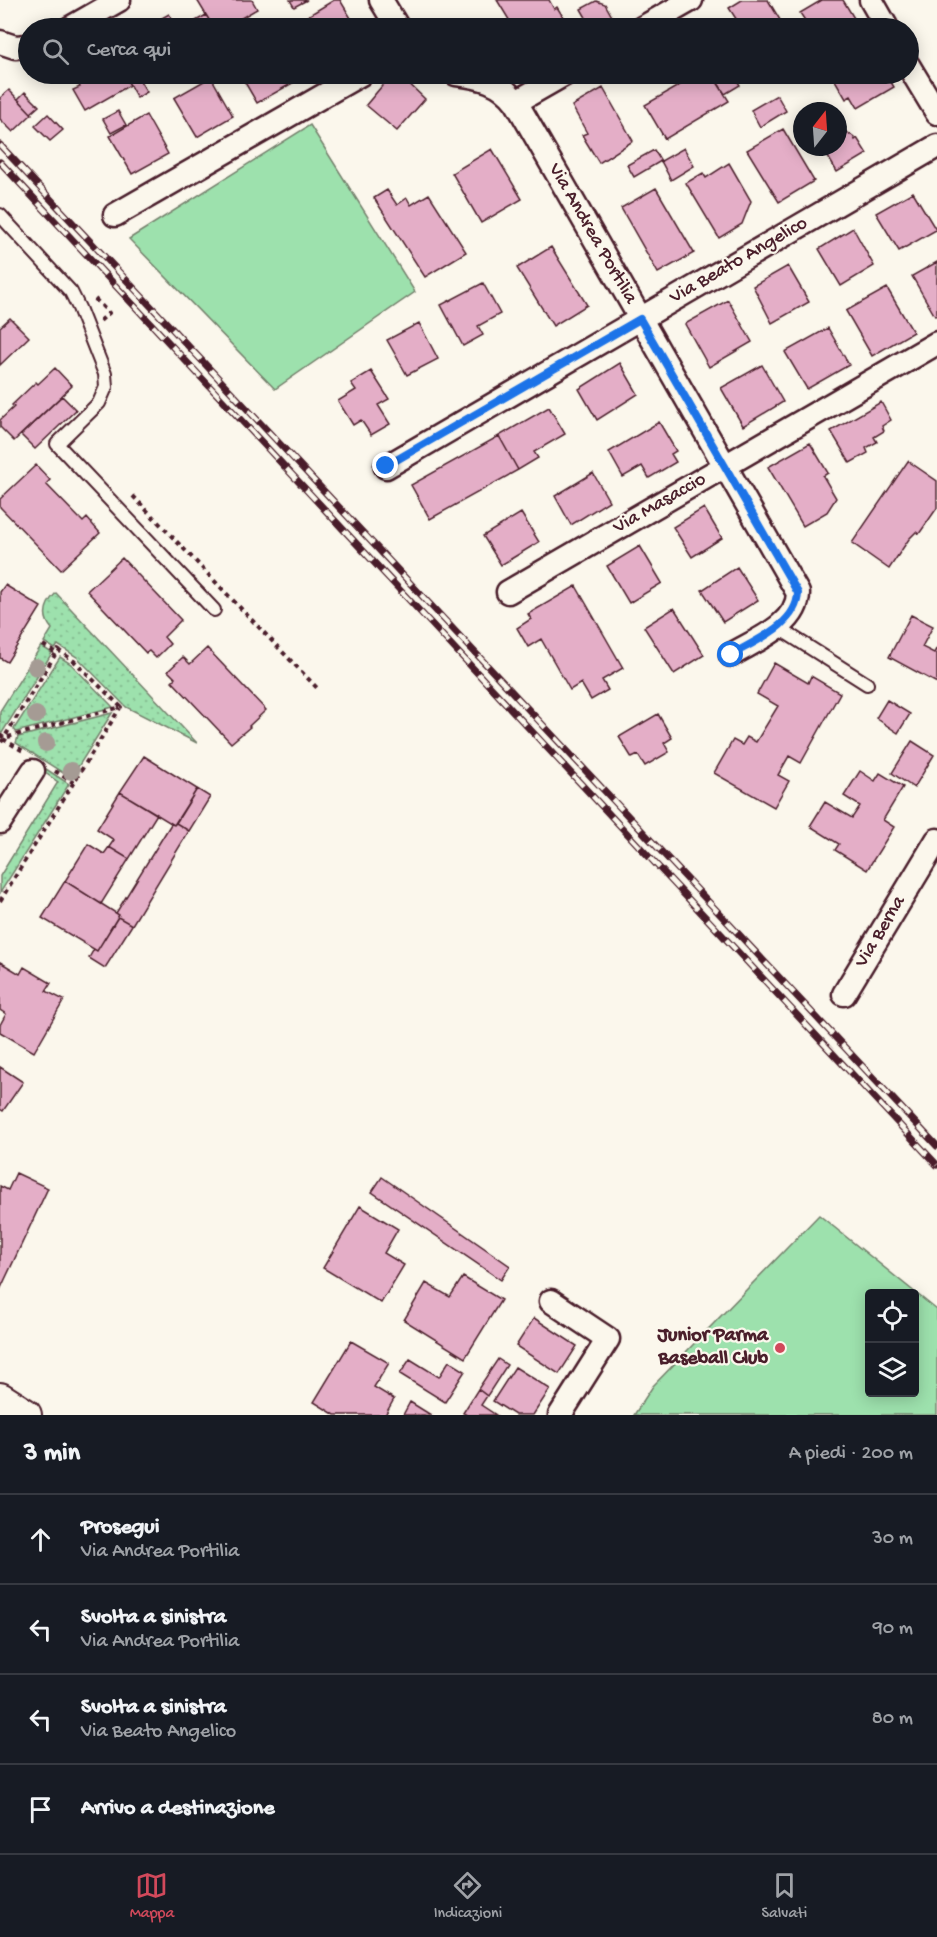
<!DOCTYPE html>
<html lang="it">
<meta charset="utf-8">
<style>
body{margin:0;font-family:"Gochi Hand",sans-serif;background:#20242c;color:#f1f3f6}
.controls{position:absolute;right:18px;bottom:18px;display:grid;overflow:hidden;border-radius:6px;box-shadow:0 3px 15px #0003}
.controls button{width:54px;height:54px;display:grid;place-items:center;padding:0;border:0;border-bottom:2px solid #363941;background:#171b24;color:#f1f3f6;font:30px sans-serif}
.compass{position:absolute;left:793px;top:102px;width:54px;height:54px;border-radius:50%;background:#171b24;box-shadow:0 3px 15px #0003;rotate:17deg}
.stop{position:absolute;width:18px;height:18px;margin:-14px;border:4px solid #1a73e8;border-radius:50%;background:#fff}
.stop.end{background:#1a73e8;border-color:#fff;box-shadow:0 2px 6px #0008}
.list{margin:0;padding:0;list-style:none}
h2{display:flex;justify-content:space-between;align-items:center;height:78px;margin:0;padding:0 24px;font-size:26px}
h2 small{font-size:20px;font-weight:400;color:#9ea1a6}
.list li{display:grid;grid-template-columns:39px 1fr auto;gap:18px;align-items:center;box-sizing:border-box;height:90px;padding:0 24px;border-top:2px solid #363941}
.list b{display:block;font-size:22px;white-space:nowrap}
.list p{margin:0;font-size:20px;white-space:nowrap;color:#9ea1a6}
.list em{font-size:20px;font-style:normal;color:#9ea1a6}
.icon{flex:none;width:33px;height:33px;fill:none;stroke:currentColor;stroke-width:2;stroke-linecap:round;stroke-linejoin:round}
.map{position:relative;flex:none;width:937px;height:1415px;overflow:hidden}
.search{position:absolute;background:#171b24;box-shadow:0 3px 15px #0003;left:18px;right:18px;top:18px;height:66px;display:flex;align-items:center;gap:15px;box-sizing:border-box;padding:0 21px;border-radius:33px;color:#9ea1a6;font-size:22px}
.sheet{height:438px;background:#171b24}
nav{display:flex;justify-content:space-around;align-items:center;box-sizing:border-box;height:84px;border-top:2px solid #363941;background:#171b24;font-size:16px;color:#9ea1a6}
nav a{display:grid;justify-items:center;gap:3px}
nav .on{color:#d1495b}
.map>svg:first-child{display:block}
.grass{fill:url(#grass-dots);stroke:#74806c;stroke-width:1.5}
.green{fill:#9de1ad;stroke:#74806c;stroke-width:1.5;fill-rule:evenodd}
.building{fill:#e4aec7;stroke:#4a1f2b;stroke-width:1.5}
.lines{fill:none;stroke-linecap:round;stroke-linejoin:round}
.lane-casing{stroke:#4a1f2b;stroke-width:16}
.street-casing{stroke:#4a1f2b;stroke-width:27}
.secondary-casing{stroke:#4a1f2b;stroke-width:36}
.path{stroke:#4a1f2b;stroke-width:4;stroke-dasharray:4.5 4.5;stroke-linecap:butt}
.lane{stroke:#fbf7ec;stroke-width:12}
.street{stroke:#fbf7ec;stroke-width:22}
.secondary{stroke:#fbf7ec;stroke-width:32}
.rail-casing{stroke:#4a1f2b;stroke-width:7}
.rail{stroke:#fbf7ec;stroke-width:4.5;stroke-dasharray:14;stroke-linecap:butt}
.tree{fill:#a59b94}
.route{stroke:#1a73e8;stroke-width:8}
.poi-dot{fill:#d1495b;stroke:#fbf7ec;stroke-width:2}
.labels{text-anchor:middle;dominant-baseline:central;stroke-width:4.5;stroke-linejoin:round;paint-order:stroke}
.street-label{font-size:20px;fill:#4a1f2b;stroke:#fbf7ec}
.poi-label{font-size:20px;font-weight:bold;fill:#4a1f2b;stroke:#fbf7ec;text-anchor:end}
</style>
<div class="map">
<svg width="937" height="1415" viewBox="0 0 937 1415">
<defs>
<pattern id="grass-dots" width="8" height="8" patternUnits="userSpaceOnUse" patternTransform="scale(1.5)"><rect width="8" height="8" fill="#9de1ad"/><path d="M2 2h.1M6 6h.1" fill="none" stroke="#89c195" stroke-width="1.8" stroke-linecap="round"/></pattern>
</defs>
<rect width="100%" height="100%" fill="#fbf7ec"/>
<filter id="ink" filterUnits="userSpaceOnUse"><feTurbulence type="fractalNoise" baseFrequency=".0167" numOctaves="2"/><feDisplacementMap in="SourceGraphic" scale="12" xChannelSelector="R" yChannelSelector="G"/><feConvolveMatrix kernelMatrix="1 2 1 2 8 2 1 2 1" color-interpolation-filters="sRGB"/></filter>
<g filter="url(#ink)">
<path class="grass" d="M56,593L197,743L126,707L77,657L58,645L55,649L44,642L52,629C41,616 45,604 56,593Z
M41,646L52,653L2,733L0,732V711Z
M60,657L71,664L113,707L16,732L14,729Z
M112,713L71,778L16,743L18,737Z
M46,769L69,784L0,893V876L58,782L44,772Z"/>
<path class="green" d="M310,125L415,292L275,389L129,239Z
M819,1215L937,1310V1415H634L653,1386ZM870,1294H914V1392H870Z"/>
<path class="building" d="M197,0H252L257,9L224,28H214Z
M290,0H307L294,7Z
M334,0H340L357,28H313L306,17Z
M497,0H549L554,9L557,7L570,28H514Z
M742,0H768L783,25L776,28H742L729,8Z
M822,0H843L860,28H810L800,13Z
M596,1L605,4L614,20L600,28H592L581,9Z
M169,14L178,28H144Z
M206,15L214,28H198L194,22Z
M72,74H123L130,85L85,111L73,90L80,87Z
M240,74H295L298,80L257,103Z
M392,74H399L425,99L397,131L366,105Z
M699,74H712L729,101L665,139L645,105Z
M716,74H733L740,85L725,94L713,75Z
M835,74H886L894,87L858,108L851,96L846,99L832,75Z
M137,76L147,92L137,98L128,82Z
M211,77L233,116L197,137L174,98Z
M603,88L633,141L599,163L582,135L587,133L572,106Z
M9,90L32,114L13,132L0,119V98Z
M25,92L39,106L31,113L18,99Z
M777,95L786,111L760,127L751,110Z
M118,111L126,125L111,133L103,119Z
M48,114L63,130L50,141L35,126Z
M146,115L168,154L132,174L110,136Z
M838,127L853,136L855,140L857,138L867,154L837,172L822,147H838Z
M783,129L814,181L779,202L747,150Z
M684,148L694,166L671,180L661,161Z
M492,149L522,199L481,223L452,173Z
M654,150L661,161L634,177L627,165Z
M729,163L751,201L742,224L719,238L686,183L703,173L706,178Z
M656,188L694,253L658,273L621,208Z
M387,190L397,205L407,198L411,205L429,194L466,252L425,277L374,198Z
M913,192L936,230L899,251L876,213Z
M853,228L874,266L841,286L819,249Z
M551,247L587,305L553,326L517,268Z
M937,262V315L935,316L912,276Z
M788,266L809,302L772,323L753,286Z
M483,283L500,314L478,326L483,335L463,346L441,305Z
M887,288L913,332L872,356L846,311Z
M728,300L752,342L709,367L685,324Z
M10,318L29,337L0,365V327Z
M419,323L438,359L407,375L387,340Z
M828,328L849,365L807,389L785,352Z
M620,363L638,394L597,420L579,389Z
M762,365L783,402L743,426L721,388Z
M55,368L72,386L14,441L0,427V420L14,407L12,405L36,382L38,384Z
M371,371L389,399L378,405L390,424L371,435L361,420L353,425L338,401L356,390L351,383Z
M62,396L76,410L35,449L21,435Z
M881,402L891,420L882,426L884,431L874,437L877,442L866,448L868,453L850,463L831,431Z
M549,407L565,434L534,452L538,458L518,470L499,436Z
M659,422L676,451L671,454L676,462L649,478L642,466L623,477L609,452Z
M499,436L518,470L430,519L411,485Z
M810,443L828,473L823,476L836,498L827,512L803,526L768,467Z
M908,461L937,481V508L919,534L916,532L909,539L889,569L852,543Z
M36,465L50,480L46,484L83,522L87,518L100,533L61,570L0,507V499Z
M593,473L609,501L571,525L555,496Z
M704,508L722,538L692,557L673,527Z
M521,513L539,542L501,565L483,536Z
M640,546L662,583L629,603L607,566Z
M122,558L181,620L164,637L170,644L156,658L149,651L146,653L87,591Z
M737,567L758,600L723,622L702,590Z
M5,585L41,607L7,662L0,658V592Z
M576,586L623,668L602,680L608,690L591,700L581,683L570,690L541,639L528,647L517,628L531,619L528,614Z
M674,608L704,655L674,674L644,627Z
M911,615L933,626L922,647L934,653L937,647V683L889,657Z
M207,648L266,710L249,726L250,727L231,743L172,681L175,678L168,671L183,657L190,664Z
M774,663L808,683L811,676L840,693L801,763L789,756L778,775L789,781L774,807L714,773L733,740L742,745L747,737L756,742L778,706L757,694Z
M887,700L910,714L898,733L876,718Z
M658,714L672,738L664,743L669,752L645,766L638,755L632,758L619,737Z
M912,741L934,755L914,788L892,773Z
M144,756L197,789L174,825L120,792Z
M860,771L875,781L880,773L903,787L883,820L894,827L867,870L835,850L839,844L810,826L825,802L852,818L860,806L844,796Z
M197,789L210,797L189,831L176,823Z
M120,792L157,814L129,859L109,847L114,840L97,829Z
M176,823L189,831L132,925L118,917L119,915L116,913L171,824L174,825Z
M88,844L104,854L109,847L129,859L101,904L65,881Z
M65,881L119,915L97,951L42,918Z
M118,917L132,925L105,968L89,958L94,949L97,951Z
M0,962L20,974L24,967L51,983L46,991L64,1000L34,1052L0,1032V1025L6,1014L0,1010Z
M0,1067L23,1082L3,1111L0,1109Z
M16,1173L48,1188L0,1290V1186L8,1190Z
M382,1177L510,1266L501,1280L372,1192Z
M360,1206L398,1229L384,1253L404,1265L381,1303L323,1268Z
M463,1277L501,1300L465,1358L404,1320L426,1283L450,1297Z
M534,1318L577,1346L559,1374L516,1346Z
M351,1341L389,1363L374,1387L394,1399L385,1415H335L314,1402Z
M410,1359L439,1377L449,1361L465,1371L445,1402L400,1374Z
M498,1359L507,1365L487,1396L478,1389Z
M515,1367L550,1389L533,1415H515L493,1401Z
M478,1389L487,1396L481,1405L496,1415H467L463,1413Z
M410,1402L431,1415H403Z"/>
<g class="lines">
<g class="lane-casing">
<path id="lane" d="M0,215L71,292L79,308L105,374L106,387L99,403L57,444L214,610
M780,625L785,632L867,684"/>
</g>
<g class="street-casing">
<path id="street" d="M381,0L398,28
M871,0L887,28
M70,28L119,0
M642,28L691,0
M0,42L15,47L28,46
M908,65L937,113
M456,74C481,77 500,81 516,102L798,593C798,625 754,641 731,655
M516,102L565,74
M115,215L361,74
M386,467L937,146
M508,592L937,343
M0,822L33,771
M844,994L937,840
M551,1301L608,1339L560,1415"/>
</g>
<g class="secondary-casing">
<path id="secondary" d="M0,1399L25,1415"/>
</g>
<path class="path" d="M95,299L109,313L100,321
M133,496L318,689
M43,645L56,653
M0,735L4,738L121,707L74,661L58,650L4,738L0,744
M3,739L23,751
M55,771L74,783
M0,901L120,708"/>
<use href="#lane" class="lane"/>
<use href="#street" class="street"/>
<use href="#secondary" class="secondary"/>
<g class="rail-casing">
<path id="rail" d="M0,145L937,1146
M0,162L937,1165"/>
</g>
<use href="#rail" class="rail"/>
</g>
<g class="tree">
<circle cx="36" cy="667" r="9"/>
<circle cx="36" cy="715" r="9"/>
<circle cx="46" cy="743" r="9"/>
<circle cx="71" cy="771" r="9"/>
</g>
</g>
<g class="lines" filter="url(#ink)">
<path class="route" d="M386,466L640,319L798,593C797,625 754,641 731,655"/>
</g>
<circle class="poi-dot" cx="780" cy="1348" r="6"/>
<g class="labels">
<g class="street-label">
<text transform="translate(592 234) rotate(60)">Via Andrea Portilia</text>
<text transform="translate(739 261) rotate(-30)">Via Beato Angelico</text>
<text transform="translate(660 504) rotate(-30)">Via Masaccio</text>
<text transform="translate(881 932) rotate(-59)">Via Berna</text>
</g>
<g class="poi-label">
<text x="768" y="1336">Junior Parma<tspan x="768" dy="23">Baseball Club</tspan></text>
</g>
</g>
</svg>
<div class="controls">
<button><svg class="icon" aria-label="locate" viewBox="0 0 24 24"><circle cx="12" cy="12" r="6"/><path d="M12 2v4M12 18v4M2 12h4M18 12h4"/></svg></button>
<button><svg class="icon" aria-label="layers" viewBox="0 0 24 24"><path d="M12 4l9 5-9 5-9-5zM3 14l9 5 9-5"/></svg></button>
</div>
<svg class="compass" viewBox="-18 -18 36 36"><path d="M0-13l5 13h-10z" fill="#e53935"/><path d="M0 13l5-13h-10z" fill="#9ea1a6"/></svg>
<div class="stop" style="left:731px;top:655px"></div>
<div class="stop end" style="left:386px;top:466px"></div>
<div class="search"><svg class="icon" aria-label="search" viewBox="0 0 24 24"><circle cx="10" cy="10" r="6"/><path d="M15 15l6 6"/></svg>Cerca qui</div>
</div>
<section class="sheet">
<h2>3 min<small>A piedi · 200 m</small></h2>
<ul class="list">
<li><svg class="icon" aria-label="ahead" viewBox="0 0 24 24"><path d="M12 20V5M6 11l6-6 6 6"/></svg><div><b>Prosegui</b><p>Via Andrea Portilia</p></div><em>30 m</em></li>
<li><svg class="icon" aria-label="left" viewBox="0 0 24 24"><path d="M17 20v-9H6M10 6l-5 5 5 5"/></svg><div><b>Svolta a sinistra</b><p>Via Andrea Portilia</p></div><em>90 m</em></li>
<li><svg class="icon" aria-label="left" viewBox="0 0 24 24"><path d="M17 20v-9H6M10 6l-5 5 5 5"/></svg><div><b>Svolta a sinistra</b><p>Via Beato Angelico</p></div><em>80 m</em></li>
<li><svg class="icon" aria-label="arrive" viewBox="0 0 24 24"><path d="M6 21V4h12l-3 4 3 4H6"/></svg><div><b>Arrivo a destinazione</b></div></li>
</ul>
</section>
<nav>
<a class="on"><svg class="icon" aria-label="map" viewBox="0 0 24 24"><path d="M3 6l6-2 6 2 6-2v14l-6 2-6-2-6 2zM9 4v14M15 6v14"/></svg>Mappa</a>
<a><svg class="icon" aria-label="directions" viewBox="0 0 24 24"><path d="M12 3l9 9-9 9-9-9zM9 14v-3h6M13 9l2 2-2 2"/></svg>Indicazioni</a>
<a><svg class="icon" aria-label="saved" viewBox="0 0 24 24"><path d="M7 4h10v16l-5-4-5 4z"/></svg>Salvati</a>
</nav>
